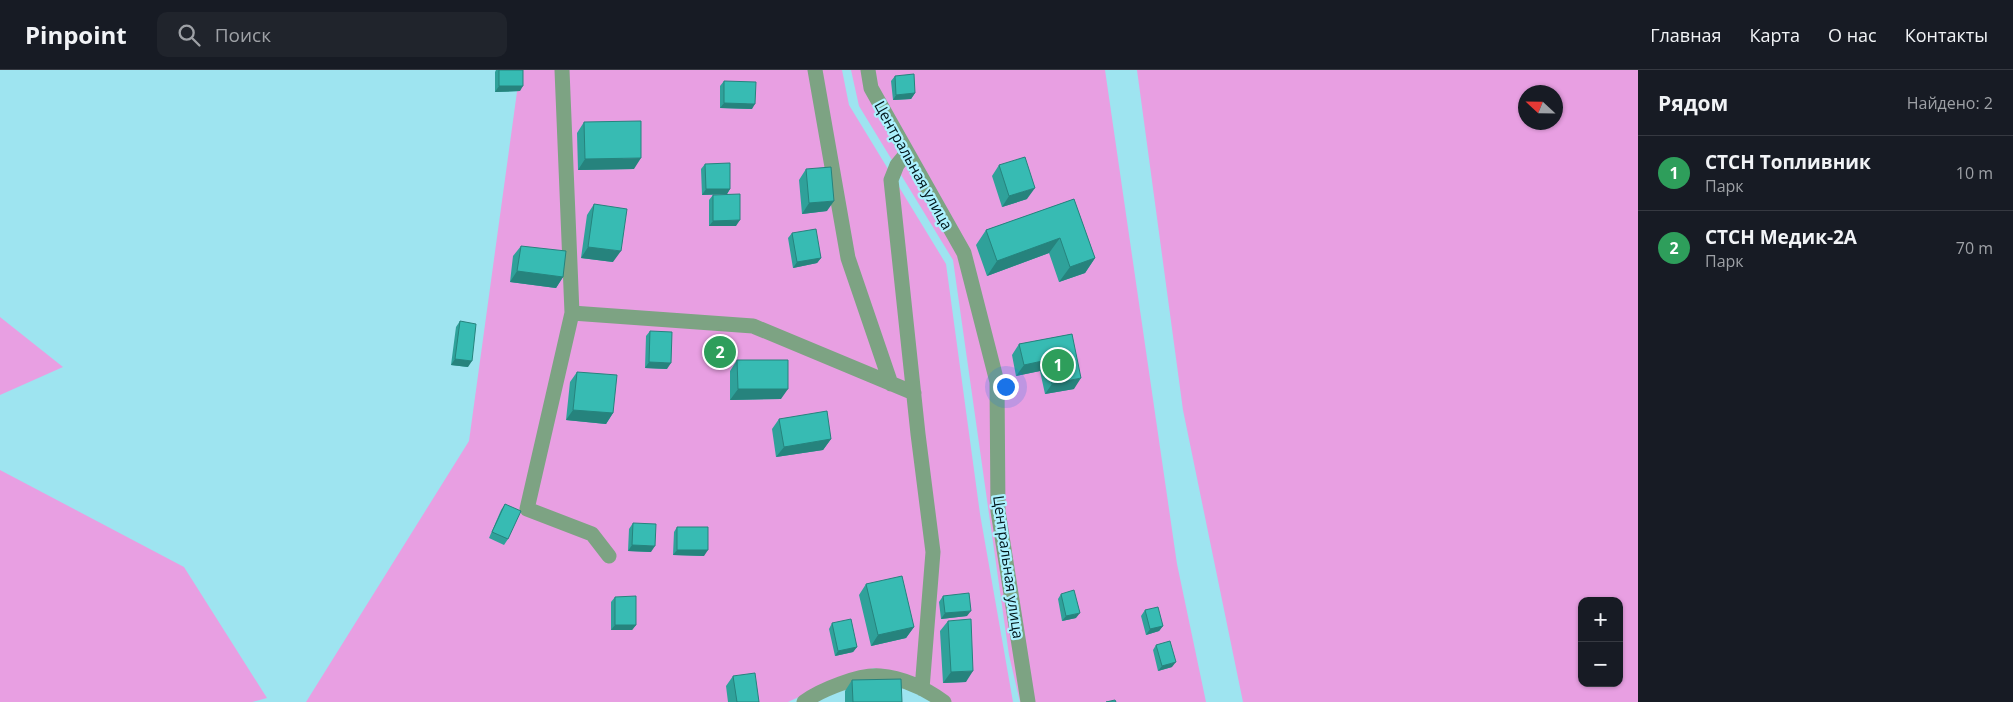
<!DOCTYPE html>
<html lang="ru">
<meta charset="utf-8">
<style>
body{margin:0;font-family:"Open Sans",sans-serif;background:#20242c;color:#f1f3f6}
.controls{position:absolute;right:15px;bottom:15px;display:grid;overflow:hidden;border-radius:10px;box-shadow:0 1px 4px #0004}
.controls button{width:45px;height:45px;display:grid;place-items:center;padding:0;border:0;border-bottom:1px solid #363941;background:#171b24;color:#f1f3f6;font:25px sans-serif}
.compass{position:absolute;left:1518px;top:15px;width:45px;height:45px;border-radius:50%;background:#171b24;box-shadow:0 1px 4px #0004;rotate:292deg}
.you{position:absolute;left:1005px;top:316px;width:18px;height:18px;margin:-12px;border:4px solid #fff;border-radius:50%;background:#1a73e8;box-shadow:0 0 0 8px #1a73e833}
.badge{display:grid;place-items:center;width:32px;height:32px;border-radius:50%;background:#d79995;color:#fff;font-size:16px;font-weight:700}
.pin{position:absolute;translate:-50% -50%;border:2px solid #fff;box-shadow:0 1px 5px #0006}
.list{margin:0;padding:0;list-style:none}
h2{display:flex;justify-content:space-between;align-items:center;height:65px;margin:0;padding:0 20px;font-size:21px}
h2 small{font-size:16px;font-weight:400;color:#9ea1a6}
.list li{display:grid;grid-template-columns:32px 1fr auto;gap:15px;align-items:center;box-sizing:border-box;height:75px;padding:0 20px;border-top:1px solid #363941}
.list b{display:block;font-size:19px;white-space:nowrap}
.list p{margin:0;font-size:16px;white-space:nowrap;color:#9ea1a6}
.list em{font-size:16px;font-style:normal;color:#9ea1a6}
.icon{flex:none;width:28px;height:28px;fill:none;stroke:currentColor;stroke-width:2;stroke-linecap:round;stroke-linejoin:round}
.map{position:relative;flex:none;width:1638px;height:632px;overflow:hidden}
header{display:flex;align-items:center;gap:30px;box-sizing:border-box;height:70px;padding:0 25px;background:#171b24;border-bottom:1px solid #363941}
header strong{font-size:24px}
nav{display:flex;gap:28px;margin-inline-start:auto;font-size:18px}
.search{width:350px;height:45px;background:#20242c;display:flex;align-items:center;gap:12px;box-sizing:border-box;padding:0 18px;border-radius:10px;color:#9ea1a6;font-size:19px}
main{display:flex}
aside{flex:1;background:#171b24}
.map>svg:first-child{display:block}
.green{fill:#e89fe2;fill-rule:evenodd}
.lines{fill:none;stroke-linecap:round;stroke-linejoin:round}
.minor{stroke:#7da383;stroke-width:15}
.wall{fill:#2fa19a}
.shaded-wall{fill:#26837d}
.building{fill:#37bbb3;stroke:#26837d}
.labels{text-anchor:middle;dominant-baseline:central;stroke-width:4.5;stroke-linejoin:round;paint-order:stroke}
.street-label{font-size:15px;fill:#00161a;stroke:#abf1fe}
</style>
<header>
<strong>Pinpoint</strong>
<div class="search"><svg class="icon" aria-label="search" viewBox="0 0 24 24"><circle cx="10" cy="10" r="6"/><path d="M15 15l6 6"/></svg>Поиск</div>
<nav><a>Главная</a><a>Карта</a><a>О нас</a><a>Контакты</a></nav>
</header>
<main>
<div class="map">
<svg width="1638" height="632" viewBox="0 0 1638 632">
<rect width="100%" height="100%" fill="#9ee4f0"/>
<path class="green" d="M520,0H842L849,35L946,194L980,444L1013,632H937L915,610L874,598L842,607L788,632H306L469,371Z
M851,0H1105L1177,494L1206,632H1020L1009,585L953,190L859,36Z
M1137,0H1638V632H1243L1183,340ZM1526,22H1556V52H1526ZM1582,531H1619V613H1582Z
M0,247L63,297L0,325Z
M0,400L184,497L267,628L252,632H0Z"/>
<g class="lines">
<path class="minor" d="M562,0L572,243L753,256L914,323
M815,0L848,188L891,314
M868,0L871,18L964,183L997,312L998,441L1028,632
M907,83L897,95L891,110L918,364L933,482L922,619
M572,243L527,439L592,464L609,486
M804,632C820,620 860,604 880,606C903,608 926,619 944,632"/>
</g>
<path class="wall" d="M496,0H523L520,21L495,22V2Z
M895,6L915,23L911,29L893,30L891,11Z
M724,11L752,39L720,38V16Z
M584,52L634,99L578,100L577,63Z
M705,94L730,119L727,124L702,125L701,99Z
M999,95L1027,129L1002,137L992,106Z
M806,99L827,141L802,144L799,110Z
M713,125L736,156H709V130Z
M1074,129L1095,188L1085,203L1059,212L1049,183L987,206L976,175L986,160Z
M594,134L613,192L581,188L587,145Z
M792,163L821,188L817,193L793,198L788,168Z
M521,176L563,207L556,218L510,212L513,186Z
M460,251L468,297L451,295L456,257Z
M650,261L667,299L645,298L646,266Z
M1072,264L1074,319L1045,324L1040,301L1016,306L1012,285L1019,274Z
M737,290L781,329L730,330V301Z
M577,302L613,343L606,354L566,350L570,312Z
M779,349L831,369L823,380L776,387L772,359Z
M505,434L508,469L504,475L489,468L501,440Z
M633,453L651,482L628,481L629,459Z
M677,457L704,486L673,485L674,462Z
M866,514L914,557L906,568L871,576L859,525Z
M1061,524L1076,548L1062,551L1058,529Z
M943,526L967,546L941,549L939,532Z
M615,527L636,555L632,560H611V532Z
M1145,540L1163,556L1159,561L1146,565L1141,546Z
M948,551L966,612L943,613L940,561Z
M832,553L857,577L853,582L835,586L829,559Z
M1156,575L1172,597L1158,601L1153,580Z
M733,606L759,632H728L726,616Z
M852,610L902,632H845V621Z"/>
<path class="shaded-wall" d="M499,16H523L520,21L495,22Z
M915,23L911,29L893,30L896,25Z
M724,33L755,34L752,39L720,38Z
M641,88L634,99L578,100L585,89Z
M1035,118L1027,129L1002,137L1009,126Z
M706,119H730L727,124L702,125Z
M834,131L827,141L802,144L809,133Z
M740,150L736,156H709L713,151Z
M1060,168L1049,183L987,206L997,191Z
M588,177L621,181L613,192L581,188Z
M821,188L817,193L793,198L797,192Z
M1095,188L1085,203L1059,212L1070,197Z
M517,201L563,207L556,218L510,212Z
M455,289L472,291L468,297L451,295Z
M1047,290L1040,301L1016,306L1024,295Z
M649,292L671,293L667,299L645,298Z
M1081,308L1074,319L1045,324L1052,314Z
M738,319H788L781,329L730,330Z
M573,340L613,343L606,354L566,350Z
M831,369L823,380L776,387L784,377Z
M632,475L655,476L651,482L628,481Z
M677,480H708L704,486L673,485Z
M971,541L967,546L941,549L945,543Z
M1080,543L1076,548L1062,551L1066,546Z
M615,555H636L632,560H611Z
M1163,556L1159,561L1146,565L1150,559Z
M914,557L906,568L871,576L878,565Z
M857,577L853,582L835,586L838,581Z
M1176,592L1172,597L1158,601L1162,596Z
M973,601L966,612L943,613L951,602Z"/>
<path class="building" d="M499,0H523V16H499Z
M914,4L915,23L896,25L895,6Z
M724,11L756,12L755,34L724,33Z
M641,51V88L585,89L584,52Z
M1025,87L1035,118L1009,126L999,95Z
M730,93V119H706L705,94Z
M831,97L834,131L809,133L806,99Z
M740,124V150L713,151V125Z
M1074,129L1095,188L1070,197L1060,168L997,191L986,160Z
M594,134L627,139L621,181L588,177Z
M816,159L821,188L797,192L792,163Z
M521,176L566,181L563,207L517,201Z
M460,251L476,254L472,291L455,289Z
M650,261L672,262L671,293L649,292Z
M1072,264L1081,308L1052,314L1047,290L1024,295L1019,274Z
M737,290H788V319H738Z
M577,302L617,305L613,343L573,340Z
M827,341L831,369L784,377L779,349Z
M505,434L521,441L508,469L492,462Z
M633,453L656,454L655,476L632,475Z
M677,457H708V480H677Z
M902,506L914,557L878,565L866,514Z
M1074,520L1080,543L1066,546L1061,524Z
M969,523L971,541L945,543L943,526Z
M636,526V555H615V527Z
M1158,537L1163,556L1150,559L1145,540Z
M851,549L857,577L838,581L832,553Z
M971,549L973,601L951,602L948,551Z
M1170,571L1176,592L1162,596L1156,575Z
M755,603L759,632H737L733,606Z
M901,609L902,632H853L852,610Z
M1115,630L1116,632H1106Z"/>
<g class="labels">
<g class="street-label">
<text transform="translate(914 95) rotate(61)">Центральная улица</text>
<text transform="translate(1009 497) rotate(82)">Центральная улица</text>
</g>
</g>
</svg>
<div class="controls">
<button>+</button>
<button>−</button>
</div>
<svg class="compass" viewBox="-18 -18 36 36"><path d="M0-13l5 13h-10z" fill="#e53935"/><path d="M0 13l5-13h-10z" fill="#9ea1a6"/></svg>
<div class="you"></div>
<div class="pin badge" style="left:1058px;top:295px;background:#2e9e5b">1</div>
<div class="pin badge" style="left:720px;top:282px;background:#2e9e5b">2</div>
</div>
<aside>
<h2>Рядом<small>Найдено: 2</small></h2>
<ul class="list">
<li><span class="badge" style="background:#2e9e5b">1</span><div><b>СТСН Топливник</b><p>Парк</p></div><em>10 m</em></li>
<li><span class="badge" style="background:#2e9e5b">2</span><div><b>СТСН Медик-2А</b><p>Парк</p></div><em>70 m</em></li>
</ul>
</aside>
</main>
